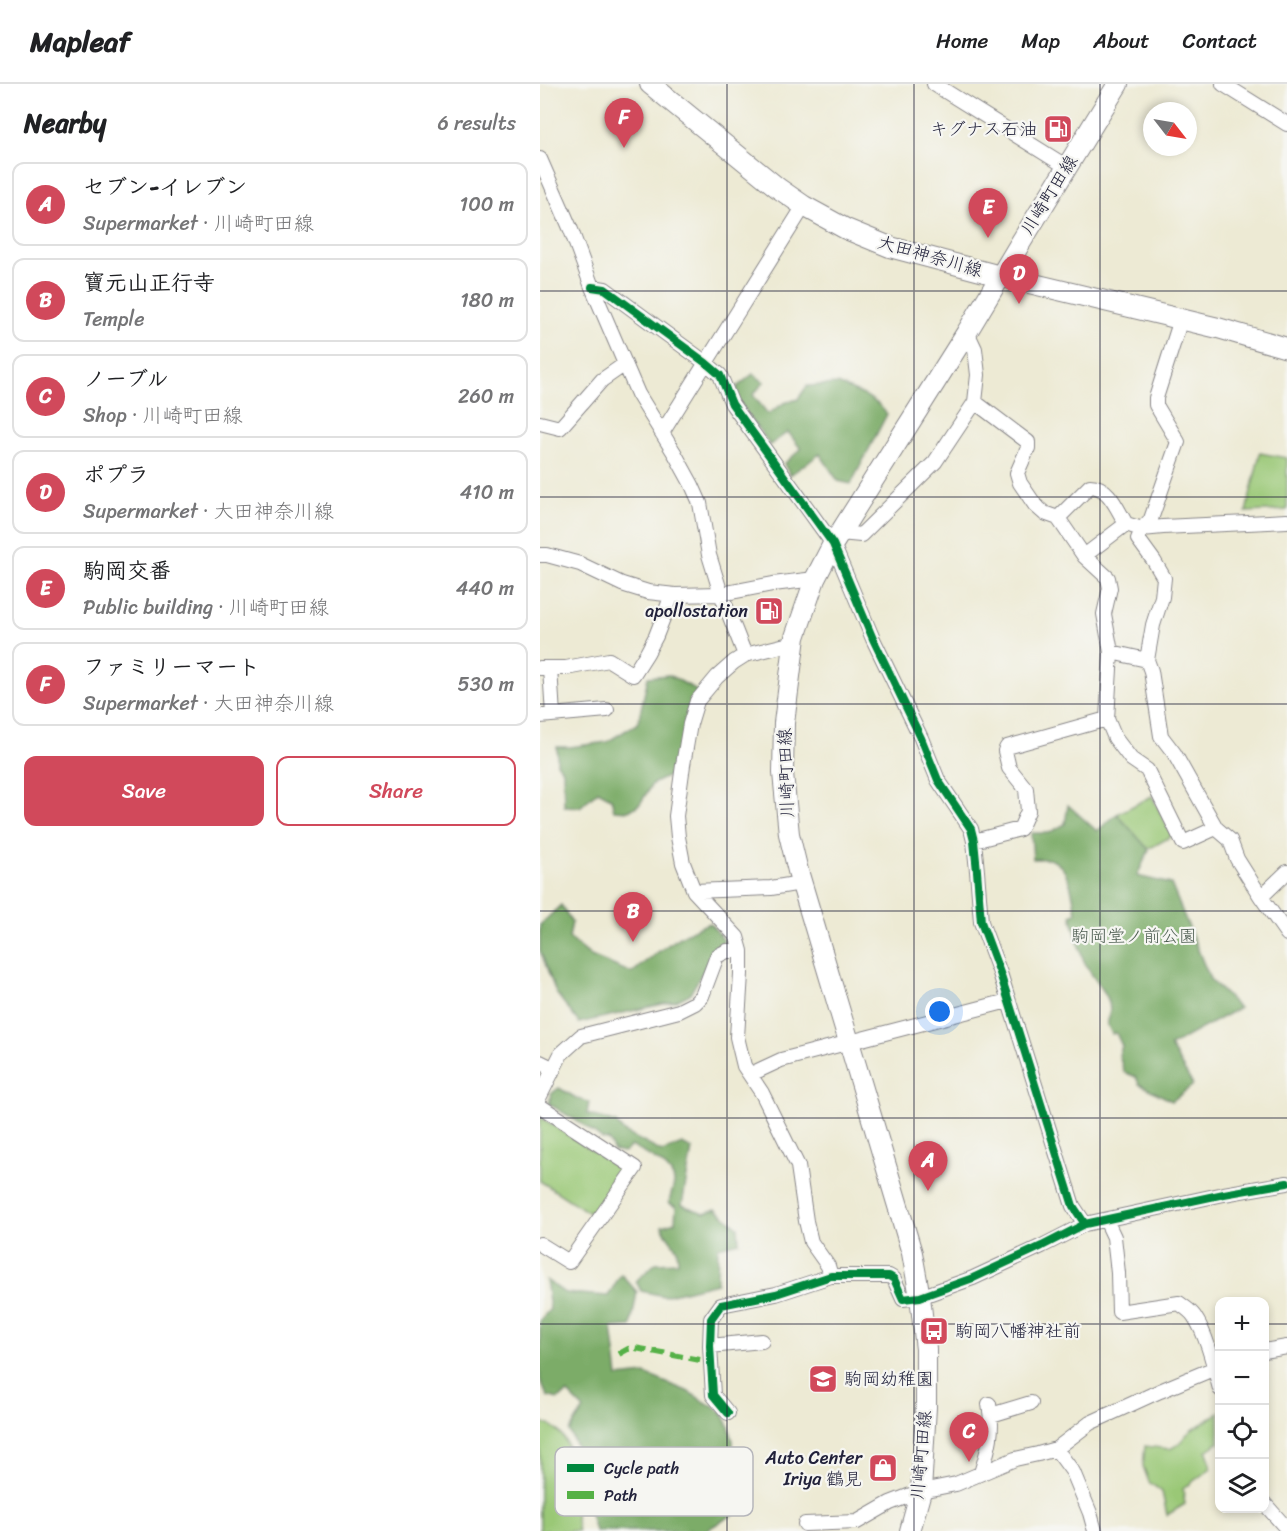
<!DOCTYPE html>
<meta charset="utf-8">
<style>
body{margin:0;font-family:Sriracha,"Klee One",sans-serif;background:#f2f2f2;color:#202124}
.controls{position:absolute;right:18px;bottom:18px;display:grid;overflow:hidden;border-radius:12px;box-shadow:0 3px 9px #0003}
.controls button{width:54px;height:54px;display:grid;place-items:center;padding:0;border:0;border-bottom:2px solid #e0e0e0;background:#fff;color:#202124;font:30px sans-serif}
.compass{position:absolute;left:603px;top:18px;width:54px;height:54px;border-radius:50%;background:#fff;box-shadow:0 3px 9px #0003;rotate:121deg}
.you{position:absolute;left:400px;top:928px;width:21px;height:21px;margin:-15px;border:4px solid #fff;border-radius:50%;background:#1a73e8;box-shadow:0 0 0 9px #1a73e833}
.badge{display:grid;place-items:center;width:39px;height:39px;border-radius:50%;background:#d1495b;color:#fff;font-size:20px;font-weight:700}
.pin{position:absolute;translate:-50% -50px;filter:drop-shadow(0 2px 3px #0008)}
.pin::after{content:'';position:absolute;top:32px;width:21px;height:18px;background:inherit;clip-path:polygon(0 0,100% 0,50% 100%)}
.list{margin:0;padding:0;list-style:none}
h2{display:flex;justify-content:space-between;align-items:center;height:78px;margin:0;padding:0 24px;font-size:26px}
h2 small{font-size:20px;font-weight:400;color:#757577}
.list li{display:grid;grid-template-columns:39px 1fr auto;gap:18px;align-items:center;box-sizing:border-box;height:84px;margin:0 12px 12px;padding:0 12px;border:2px solid #e0e0e0;border-radius:12px}
.list b{display:block;font-size:22px;white-space:nowrap}
.list p{margin:0;font-size:20px;white-space:nowrap;color:#757577}
.list em{font-size:20px;font-style:normal;color:#757577}
.actions{display:flex;gap:12px;padding:18px 24px}
.actions a{flex:1;padding:14px 0;border:2px solid #d1495b;border-radius:12px;text-align:center;font-size:21px;color:#d1495b}
.actions .main{background:#d1495b;color:#fff}
.icon{flex:none;width:33px;height:33px;fill:none;stroke:currentColor;stroke-width:2;stroke-linecap:round;stroke-linejoin:round}
.map{position:relative;flex:none;width:747px;height:1447px;overflow:hidden}
header{display:flex;align-items:center;gap:36px;box-sizing:border-box;height:84px;padding:0 30px;background:#fff;border-bottom:2px solid #e0e0e0}
header strong{font-size:28px}
nav{display:flex;gap:33px;margin-inline-start:auto;font-size:21px}
main{display:flex}
aside{flex:1;background:#fff}
.map>svg:first-child{display:block}
.green{fill:#9ac876;stroke:#5e7558;stroke-width:1.5}
.forest{fill:#7bac67;stroke:#4e6751;stroke-width:1.5}
.lines{fill:none;stroke-linecap:round;stroke-linejoin:round}
.street-casing{stroke:#888688;stroke-width:16}
.secondary-casing{stroke:#888688;stroke-width:22}
.street{stroke:#fff;stroke-width:14}
.secondary{stroke:#fff;stroke-width:20}
.quiet{stroke:#55b146;stroke-width:6;stroke-dasharray:12 6;stroke-linecap:butt}
.cycleway-casing{stroke:#f6f6f2;stroke-width:11}
.cycleway{stroke:#00873e;stroke-width:8}
.grid{fill:none;stroke:#22223b;stroke-width:1.5;stroke-opacity:0.55}
.labels{text-anchor:middle;dominant-baseline:central;stroke-width:4.5;stroke-linejoin:round;paint-order:stroke}
.poi-label{font-size:18px;fill:#22223b;stroke:#f6f6f2;text-anchor:end}
.street-label{font-size:18px;fill:#22223b;stroke:#f6f6f2}
.park-label{font-size:18px;fill:#4c5c50;stroke:#f6f6f2}
.key{fill:#f6f6f2;stroke:#b6b6bb;stroke-width:1.5}
.key-label{font-size:16px;fill:#22223b}
</style>
<header>
<strong>Mapleaf</strong>
<nav><a>Home</a><a>Map</a><a>About</a><a>Contact</a></nav>
</header>
<main>
<aside>
<h2>Nearby<small>6 results</small></h2>
<ul class="list">
<li><span class="badge">A</span><div><b>セブン-イレブン</b><p>Supermarket · 川崎町田線</p></div><em>100 m</em></li>
<li><span class="badge">B</span><div><b>寶元山正行寺</b><p>Temple</p></div><em>180 m</em></li>
<li><span class="badge">C</span><div><b>ノーブル</b><p>Shop · 川崎町田線</p></div><em>260 m</em></li>
<li><span class="badge">D</span><div><b>ポプラ</b><p>Supermarket · 大田神奈川線</p></div><em>410 m</em></li>
<li><span class="badge">E</span><div><b>駒岡交番</b><p>Public building · 川崎町田線</p></div><em>440 m</em></li>
<li><span class="badge">F</span><div><b>ファミリーマート</b><p>Supermarket · 大田神奈川線</p></div><em>530 m</em></li>
</ul>
<div class="actions"><a class="main">Save</a><a>Share</a></div>
</aside>
<div class="map">
<svg width="747" height="1447" viewBox="0 0 747 1447">
<rect width="100%" height="100%" fill="#f6f6f2"/>
<filter id="ink" filterUnits="userSpaceOnUse"><feTurbulence type="fractalNoise" baseFrequency=".0167" numOctaves="2"/><feDisplacementMap in="SourceGraphic" scale="12" xChannelSelector="R" yChannelSelector="G"/><feConvolveMatrix kernelMatrix="1 2 1 2 8 2 1 2 1" color-interpolation-filters="sRGB"/></filter>
<filter id="wash" filterUnits="userSpaceOnUse"><feTurbulence type="fractalNoise" baseFrequency=".008" numOctaves="4" result="noise"/><feDisplacementMap in="SourceGraphic" scale="24" xChannelSelector="R" yChannelSelector="G"/><feGaussianBlur stdDeviation="1.35" result="paint"/><feColorMatrix in="noise" values="0 0 0 0 0 0 0 0 0 0 0 0 0 0 0 0 0 1.4 0 .05"/><feComposite in="paint" operator="in"/></filter>
<g filter="url(#wash)">
<rect width="100%" height="100%" fill="#edead4"/>
<path class="green" d="M720,369L747,374V426L706,428Z
M612,712L632,752L612,763L607,764L577,730Z
M0,1033L84,1087L54,1132L0,1097Z
M679,1329V1358L667,1367L671,1384L643,1405L645,1420L627,1431L622,1408L609,1398L603,1382L605,1362L630,1365L639,1360L646,1351L653,1345Z
M0,1337C9,1341 18,1345 23,1353C36,1373 31,1421 38,1447H0Z"/>
<path class="forest" d="M213,290L224,298L213,311L228,330L244,319L258,315L267,302L298,300L326,312L338,320L347,330L311,400L298,397L280,370L250,391L244,380L261,365L248,348L230,361L196,314L197,303Z
M129,591L151,603L159,609L135,689L112,700L100,720L89,727L74,726L71,714L58,707L40,723L24,722L23,687L17,679V663H30L67,658L98,639L108,593Z
M528,721L557,747L577,730L609,766L597,792L631,800L670,895L699,924L630,962L653,1001L632,1017L599,1000L596,993L584,988L579,971L582,962L576,949L572,950L567,940C578,911 554,901 544,877C538,863 535,846 531,831L536,829C533,812 530,783 512,776C507,774 499,775 493,775L491,749H509L525,740Z
M21,821L32,838L29,854L51,872L92,889C114,870 142,848 170,839L184,856L172,872L150,910L136,917L39,939L16,909L0,866V841Z
M19,1004L38,1015L49,1018L47,1030L76,1039L84,1048L122,1068L142,1060L152,1065L142,1121L164,1129L176,1125L198,1143L199,1158L178,1163L177,1199L124,1212L101,1207L96,1197L116,1179L138,1178L137,1165L126,1150L122,1142L135,1138L136,1123L129,1119C130,1112 133,1106 134,1099C135,1083 104,1069 91,1062L84,1069L74,1067L68,1056L62,1055L42,1040L9,1020L11,1010Z
M81,1190L97,1208L91,1242L72,1243L78,1293L105,1290L147,1307L182,1328L189,1342L193,1357L192,1394L194,1430L165,1447H55L49,1427L40,1370L29,1347L44,1325L28,1309L18,1315L7,1312L0,1295V1236L10,1225L6,1196L25,1209L68,1212Z"/>
</g>
<g filter="url(#ink)">
<g class="lines">
<g class="street-casing">
<path id="street" d="M394,0L527,83
M683,0L747,40
M0,75L31,146L52,203L98,310L135,370L152,401L160,419L169,471L181,510L205,571L254,559
M52,203L65,205L166,279L180,291L192,320L293,460L333,555L381,654L398,696L431,745L434,757L437,787L441,838L460,889L533,1122L545,1140
M641,235L616,314V321L638,358L611,435L602,445L598,455L614,477L624,494L622,513L613,541L607,576L611,587L621,652L634,669L676,744L690,756L697,775L721,813L747,850
M435,318L488,358V364L477,389L480,399L495,421L504,429L518,434L544,472L568,494L570,504L564,530L571,568L567,635L575,654L591,675L607,686L643,759L676,744
M0,339L20,344L62,296L85,280
M122,349L264,122
M518,434L550,402C569,402 577,425 586,440
M300,449L321,451L395,378L435,318L438,291L435,265L427,248
M0,471H7L40,480L82,500L108,508L135,511L181,510L233,500L275,495
M544,472L586,440L602,445L623,443L747,437
M571,568L607,576
M205,571L194,578L177,593L157,617L150,640L143,681L136,732L138,753L143,779L154,807L197,853L201,867V890L197,953L204,982L222,1009L258,1082L266,1137L271,1158L288,1182L291,1192
M0,584H26L69,576L93,591L107,569L116,552L132,511
M10,584L13,631
M0,632L67,626
M434,757L480,745L488,727L486,705L469,684L465,667L467,663L567,635
M154,807L231,804L261,799
M721,813L747,788
M0,978L14,985
M211,990L241,976L468,917
M0,1012L21,970L41,952L139,927L155,919L162,912L177,872L187,867H201
M0,1022L95,1084L29,1178L0,1160
M566,1136L574,1153L578,1189L579,1228L639,1219C644,1223 650,1226 654,1232C667,1251 674,1282 680,1305
M170,1262L222,1257
M724,1267L747,1263
M188,1329L173,1311L170,1262L171,1235L181,1221L236,1210L291,1192H349L354,1195L363,1215L380,1213L433,1194L502,1162L545,1140L684,1110L747,1099
M451,1331L491,1319
M516,1365L533,1388L550,1429L555,1447
M441,1389C449,1363 454,1347 449,1320
M724,1419L747,1445
M265,1440L317,1438L350,1419L381,1407L416,1400L475,1375L498,1370L516,1365L550,1339L620,1307L680,1282"/>
</g>
<g class="secondary-casing">
<path id="secondary" d="M110,0L238,104L264,122L306,145L350,163L460,192L678,244L747,264
M370,1447L381,1407L386,1323V1265L380,1213L372,1169L258,787L249,750L243,689L244,639L255,553L275,495L293,460L427,248L481,158L578,0"/>
</g>
<use href="#street" class="street"/>
<use href="#secondary" class="secondary"/>
<path class="quiet" d="M79,1270L88,1265L95,1264L160,1276"/>
<g class="cycleway-casing">
<path id="cycleway" d="M52,203L65,205L166,279L180,291L192,320L293,460L333,555L381,654L398,696L431,745L434,757L437,787L441,838L460,889L533,1122L545,1140
M188,1329L173,1311L170,1262L171,1235L181,1221L236,1210L291,1192H349L354,1195L363,1215L380,1213L433,1194L502,1162L545,1140L684,1110L747,1099"/>
</g>
<use href="#cycleway" class="cycleway"/>
</g>
</g>
<path class="grid" d="M187,0V1447M374,0V1447M560,0V1447M0,207H747M0,413H747M0,620H747M0,827H747M0,1034H747M0,1240H680M724,1240H747"/>
<defs>
<g id="fuel-square" transform="scale(1.5)"><rect x="-9" y="-9" width="18" height="18" rx="4" fill="#d1495b" stroke="#f6f6f2"/><path d="M-5.5-6h7V0h2V4h1.3V-2.5L3-4.5l.8-.8L6-3V5H2.5V1h-1V6h-7ZM-4.2-4.7v3.2H.2V-4.7Z" fill="#fff"/></g>
<g id="bus-square" transform="scale(1.5)"><rect x="-9" y="-9" width="18" height="18" rx="4" fill="#d1495b" stroke="#f6f6f2"/><path d="M-5-6H5V4H4V6H2V4H-2V6H-4V4H-5ZM-3.5-4V0h7V-4ZM-3.5 1.2v1.5H-2V1.2ZM2 1.2v1.5H3.5V1.2Z" fill="#fff"/></g>
<g id="school-square" transform="scale(1.5)"><rect x="-9" y="-9" width="18" height="18" rx="4" fill="#d1495b" stroke="#f6f6f2"/><path d="M0-5L7-2L0 1L-7-2ZM-4 1L0 2.5L4 1V4Q0 6-4 4Z" fill="#fff"/></g>
<g id="shop-square" transform="scale(1.5)"><rect x="-9" y="-9" width="18" height="18" rx="4" fill="#d1495b" stroke="#f6f6f2"/><path d="M-5-2.5h2.3a2.7 3.5 0 0 1 5.4 0H5L5.5 6h-11ZM-1.5-2.5h3a1.5 2.3 0 0 0-3 0Z" fill="#fff"/></g>
</defs>
<g fill-rule="evenodd">
<use href="#fuel-square" x="518" y="45"/>
<use href="#fuel-square" x="229" y="527"/>
<use href="#bus-square" x="394" y="1247"/>
<use href="#school-square" x="283" y="1295"/>
<use href="#shop-square" x="343" y="1384"/>
</g>
<g class="labels">
<g class="poi-label">
<text x="497" y="45">キグナス石油</text>
<text x="208" y="527">apollostation</text>
<text x="415" y="1247" text-anchor="start">駒岡八幡神社前</text>
<text x="304" y="1295" text-anchor="start">駒岡幼稚園</text>
<text x="322" y="1374">Auto Center<tspan x="322" dy="21">Iriya 鶴見</tspan></text>
</g>
<g class="street-label">
<text transform="translate(509 111) rotate(-58)">川崎町田線</text>
<text transform="translate(390 172) rotate(16)">大田神奈川線</text>
<text transform="translate(246 689) rotate(-92)">川崎町田線</text>
<text transform="translate(381 1371) rotate(-85)">川崎町田線</text>
</g>
<g class="park-label">
<text x="594" y="852">駒岡堂ノ前公園</text>
</g>
</g>
<rect x="15" y="1363" width="198" height="69" rx="9" class="key"/>
<rect x="27" y="1380" width="27" height="8" fill="#00873e"/>
<rect x="27" y="1407" width="27" height="8" fill="#55b146"/>
<g class="key-label">
<text x="64" y="1390">Cycle path</text>
<text x="64" y="1417">Path</text>
</g>
</svg>
<div class="controls">
<button>+</button>
<button>−</button>
<button><svg class="icon" aria-label="locate" viewBox="0 0 24 24"><circle cx="12" cy="12" r="6"/><path d="M12 2v4M12 18v4M2 12h4M18 12h4"/></svg></button>
<button><svg class="icon" aria-label="layers" viewBox="0 0 24 24"><path d="M12 4l9 5-9 5-9-5zM3 14l9 5 9-5"/></svg></button>
</div>
<svg class="compass" viewBox="-18 -18 36 36"><path d="M0-13l5 13h-10z" fill="#e53935"/><path d="M0 13l5-13h-10z" fill="#757577"/></svg>
<div class="you"></div>
<div class="pin badge" style="left:388px;top:1107px">A</div>
<div class="pin badge" style="left:93px;top:858px">B</div>
<div class="pin badge" style="left:429px;top:1378px">C</div>
<div class="pin badge" style="left:479px;top:220px">D</div>
<div class="pin badge" style="left:448px;top:154px">E</div>
<div class="pin badge" style="left:84px;top:64px">F</div>
</div>
</main>
